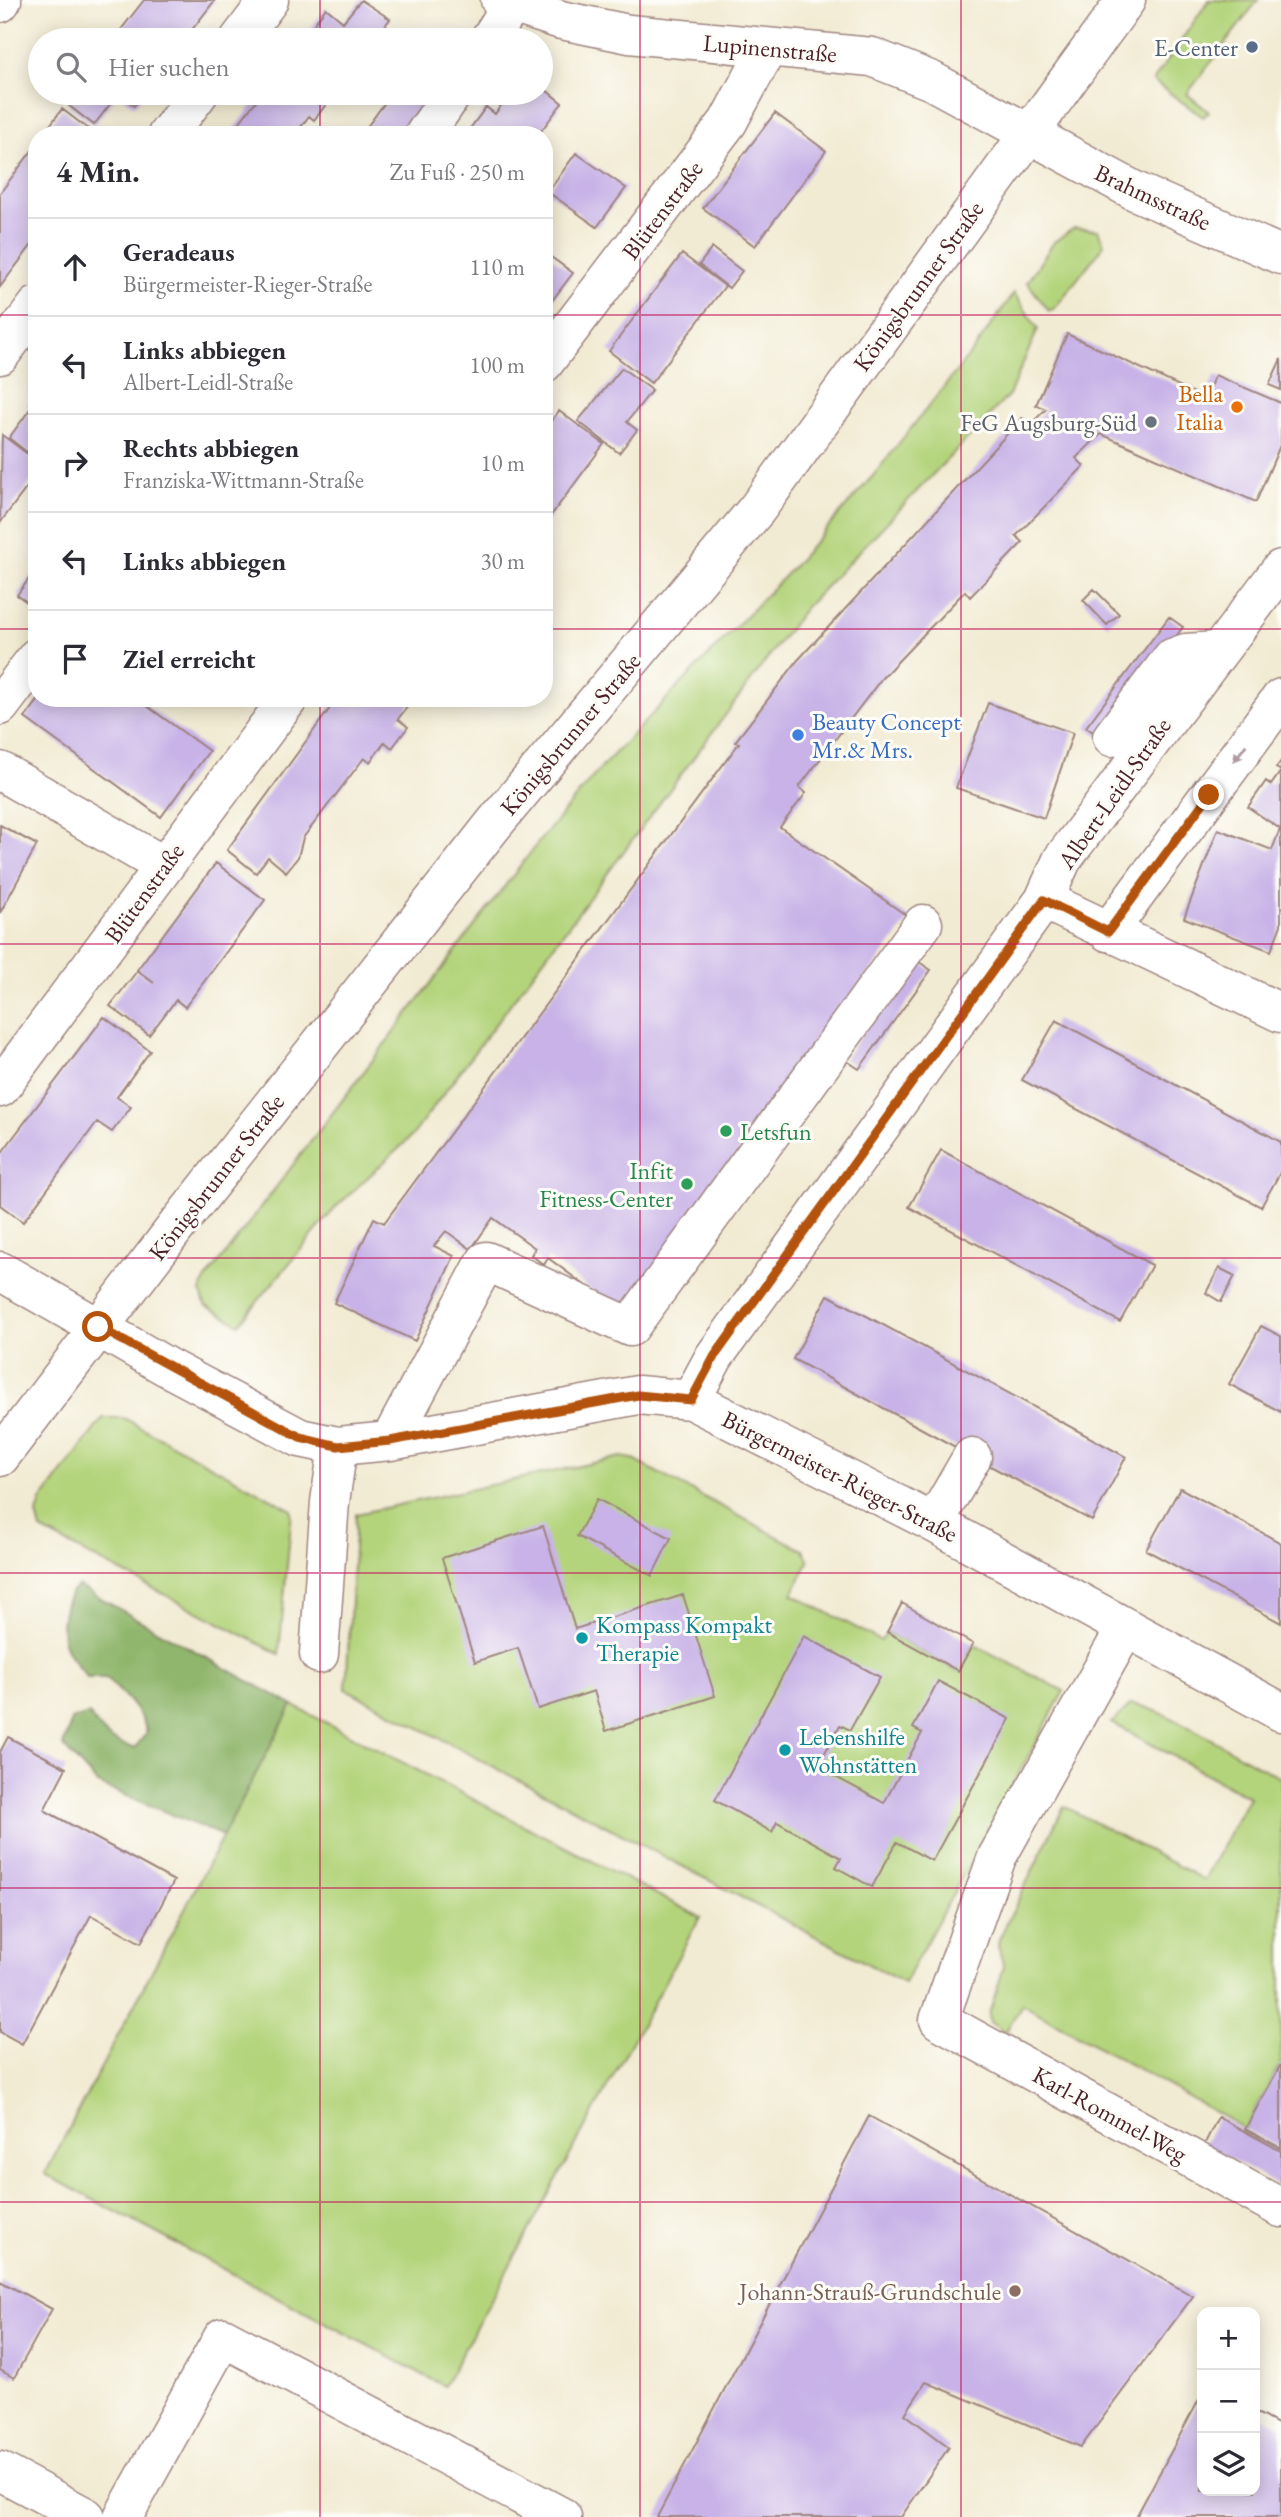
<!DOCTYPE html>
<html lang="de">
<meta charset="utf-8">
<style>
body{margin:0;font-family:"EB Garamond",serif;background:#f2f2f3;color:#2b2b33}
.controls{position:absolute;right:21px;bottom:21px;display:grid;overflow:hidden;border-radius:14px;box-shadow:0 4px 18px #0003}
.controls button{width:63px;height:63px;display:grid;place-items:center;padding:0;border:0;border-bottom:2px solid #e1e1e2;background:#fff;color:#2b2b33;font:35px sans-serif}
.stop{position:absolute;width:21px;height:21px;margin:-16px;border:5px solid #b45309;border-radius:50%;background:#fff}
.stop.end{background:#b45309;border-color:#fff;box-shadow:0 2px 7px #0008}
.list{margin:0;padding:0;list-style:none}
h2{display:flex;justify-content:space-between;align-items:center;height:91px;margin:0;padding:0 28px;font-size:30px}
h2 small{font-size:23px;font-weight:400;color:#7c7c81}
.list li{display:grid;grid-template-columns:46px 1fr auto;gap:21px;align-items:center;box-sizing:border-box;height:98px;padding:0 28px;border-top:2px solid #e1e1e2}
.list b{display:block;font-size:26px;white-space:nowrap}
.list p{margin:0;font-size:23px;white-space:nowrap;color:#7c7c81}
.list em{font-size:23px;font-style:normal;color:#7c7c81}
.icon{flex:none;width:38px;height:38px;fill:none;stroke:currentColor;stroke-width:2;stroke-linecap:round;stroke-linejoin:round}
.map{position:relative;flex:none;width:1281px;height:2517px;overflow:hidden}
.search{position:absolute;background:#fff;box-shadow:0 4px 18px #0003;left:28px;top:28px;width:525px;height:77px;display:flex;align-items:center;gap:18px;box-sizing:border-box;padding:0 24px;border-radius:38px;color:#7c7c81;font-size:26px}
.panel{position:absolute;background:#fff;box-shadow:0 4px 18px #0003;left:28px;top:126px;width:525px;height:581px;border-radius:28px}
.map>svg:first-child{display:block}
.green{fill:#b4d47c;stroke:#7f7a54;stroke-width:2}
.forest{fill:#8fb66c;stroke:#6c6a4c;stroke-width:2}
.building{fill:#c8b2e7}
.lines{fill:none;stroke-linecap:round;stroke-linejoin:round}
.minor-casing{stroke:#9e857f;stroke-width:41}
.major-casing{stroke:#9e857f;stroke-width:41}
.minor{stroke:#fff;stroke-width:38}
.major{stroke:#fff;stroke-width:38}
.oneway{fill:#ae9aa0}
.route{stroke:#b45309;stroke-width:9}
.grid{fill:none;stroke:#c2185b;stroke-width:2;stroke-opacity:0.55}
.service-dot{fill:#5c6f8a;stroke:#fdfcf7;stroke-width:2.5}
.food-dot{fill:#e8710a;stroke:#fdfcf7;stroke-width:2.5}
.worship-dot{fill:#6b7280;stroke:#fdfcf7;stroke-width:2.5}
.shop-dot{fill:#3f7fe0;stroke:#fdfcf7;stroke-width:2.5}
.leisure-dot{fill:#2e9e5b;stroke:#fdfcf7;stroke-width:2.5}
.culture-dot{fill:#0f9aa8;stroke:#fdfcf7;stroke-width:2.5}
.education-dot{fill:#8d6e63;stroke:#fdfcf7;stroke-width:2.5}
.labels{text-anchor:middle;dominant-baseline:central;stroke-width:6;stroke-linejoin:round;paint-order:stroke}
.service-label{font-size:24px;fill:#4e5e75;stroke:#fdfcf7;text-anchor:end}
.street-label{font-size:24px;fill:#4a1f2b;stroke:#fdfcf7}
.food-label{font-size:24px;fill:#c56008;stroke:#fdfcf7;text-anchor:end}
.worship-label{font-size:24px;fill:#5b616d;stroke:#fdfcf7;text-anchor:end}
.shop-label{font-size:24px;fill:#366cbe;stroke:#fdfcf7;text-anchor:start}
.leisure-label{font-size:24px;fill:#27864d;stroke:#fdfcf7;text-anchor:start}
.culture-label{font-size:24px;fill:#0d838f;stroke:#fdfcf7;text-anchor:start}
.education-label{font-size:24px;fill:#785e54;stroke:#fdfcf7;text-anchor:end}
</style>
<div class="map">
<svg width="1281" height="2517" viewBox="0 0 1281 2517">
<rect width="100%" height="100%" fill="#fdfcf7"/>
<filter id="ink" filterUnits="userSpaceOnUse"><feTurbulence type="fractalNoise" baseFrequency=".0143" numOctaves="2"/><feDisplacementMap in="SourceGraphic" scale="14" xChannelSelector="R" yChannelSelector="G"/><feConvolveMatrix kernelMatrix="1 2 1 2 8 2 1 2 1" color-interpolation-filters="sRGB"/></filter>
<filter id="wash" filterUnits="userSpaceOnUse"><feTurbulence type="fractalNoise" baseFrequency=".00686" numOctaves="4" result="noise"/><feDisplacementMap in="SourceGraphic" scale="28" xChannelSelector="R" yChannelSelector="G"/><feGaussianBlur stdDeviation="1.57" result="paint"/><feColorMatrix in="noise" values="0 0 0 0 0 0 0 0 0 0 0 0 0 0 0 0 0 1.4 0 .05"/><feComposite in="paint" operator="in"/></filter>
<g filter="url(#wash)">
<rect width="100%" height="100%" fill="#f2ebd3"/>
<path class="green" d="M1209,0H1258L1187,94L1209,112L1203,117L1153,81Z
M1074,228L1098,230L1104,245L1054,309L1049,311L1027,282L1054,242Z
M1014,293L1038,329L1009,395L805,608L412,1136L336,1207L239,1324L205,1305L201,1292L204,1282L537,844L597,772L792,568L872,477L975,348Z
M103,1418H124L292,1510L279,1654L41,1530L37,1514L41,1501Z
M621,1457L632,1459L803,1550L809,1561L792,1594L881,1641L887,1632L957,1671L973,1644L1064,1691L904,1983L346,1689L356,1514Z
M1131,1704C1168,1708 1243,1760 1281,1778V2064L1245,2129L1022,2004L1005,2033L990,2022L989,2014L1004,1967L998,1946L999,1939L1064,1806L1204,1880L1249,1797L1112,1723Z
M292,1705L700,1917L444,2386L45,2174Z"/>
<path class="forest" d="M78,1586L292,1705L223,1836L98,1784L63,1746L72,1719L89,1715C103,1733 112,1744 135,1748L147,1732C141,1710 122,1693 106,1678H88C81,1669 72,1660 67,1650C58,1632 62,1598 78,1586Z"/>
<g id="blocks">
<path class="building" d="M144,0H215L184,40H113Z
M361,0L390,19L374,40H302L326,8L343,22Z
M541,86L562,103L538,135L466,134L486,107L495,114L510,93H541Z
M78,93H106L114,99L94,125L68,105Z
M117,93H145L134,106Z
M262,93H335L314,120L309,116L295,135H230Z
M392,93H436L406,135H361Z
M62,109L96,135H43Z
M775,113L826,151L755,246L703,208Z
M37,144V238L0,287V193Z
M576,153L626,188L597,227L548,192Z
M712,248L742,271L729,288L699,265Z
M544,252L573,273L544,311Z
M682,254L725,286L651,383L609,351Z
M1067,334L1205,398L1215,375L1281,403V443L1256,502L1101,434L1076,458L1084,466L1016,536L1023,542L970,597L965,591L882,678L799,787L806,793L780,827L910,918L621,1312L548,1258L544,1265L531,1255L535,1248L493,1218L471,1249L446,1231L434,1246L454,1256L415,1341L334,1303L374,1218L384,1223L739,743L735,742L798,660L1022,418L1030,425L1046,409L1036,405Z
M1281,359V390L1269,385Z
M622,368L652,390L627,422L637,430L619,453L578,421Z
M37,393V460L9,438L33,405L30,403Z
M559,411L604,444L544,525V430Z
M2,435L37,461V474L0,523Z
M37,568V609L17,595Z
M1094,589L1119,614L1107,625L1083,600Z
M1169,617L1183,627L1100,737L1086,727Z
M40,698H136L209,751L161,817L25,718Z
M342,698H414L398,719L408,727L392,748L385,742L370,762L364,758L303,838L298,857L286,872L268,857L256,873L227,850L333,704L336,706Z
M988,703L1073,733L1044,818L956,788Z
M1281,761V925L1271,951L1184,918L1218,829L1272,850L1280,829L1248,807L1266,781L1271,785L1281,771L1276,768Z
M0,825L37,845L0,913Z
M216,863L265,900L185,1007L176,1000L149,1035L110,1006L137,971L154,983L137,970Z
M916,960L931,970L859,1069L844,1059Z
M104,1017L150,1051L117,1097L131,1107L112,1132L97,1122L23,1222L0,1205V1155Z
M1056,1020L1281,1142V1171L1261,1207L1022,1080Z
M941,1150L1152,1265L1120,1322L909,1207Z
M1219,1268L1235,1276L1221,1302L1206,1293Z
M828,1295L1126,1457L1092,1521L793,1359Z
M1261,1326L1281,1336V1412L1229,1384Z
M1180,1488L1281,1543V1623L1146,1550Z
M597,1499L671,1538L652,1576L577,1536Z
M543,1526L575,1629L683,1595L715,1696L606,1731L594,1691L538,1709L518,1648L475,1662L442,1558Z
M902,1603L973,1644L958,1671L887,1632Z
M804,1636L880,1677L850,1730L840,1725L817,1767L884,1803L922,1733L913,1728L938,1681L1010,1719L932,1861L897,1842L872,1887L836,1867L841,1858L777,1822L772,1832L715,1800Z
M8,1737L66,1768L44,1810L174,1881L141,1943L91,1915L22,2044L0,2032V1752Z
M1281,2064V2148L1245,2129Z
M869,2116L1193,2296L1081,2447L926,2382L905,2414L949,2447L901,2517H657Z
M1218,2117L1281,2151V2187L1204,2145Z
M0,2281L52,2309L14,2378L0,2370Z
M1202,2394V2491H1255V2412L1281,2426V2517H1136Z"/>
</g>
</g>
<g filter="url(#ink)">
<use href="#blocks" fill-opacity="0" stroke="#9e857f" stroke-width="2"/>
<g class="lines">
<g class="minor-casing">
<path id="minor" d="M500,0L561,20L629,34L872,57L932,81L1135,191L1281,255
M0,3L2,0
M239,40L269,0
M489,40L515,0
M167,135L199,93
M424,135L453,93
M0,355L37,306
M544,363L728,122L767,49
M0,706L37,657
M1112,737L1172,658L1186,653L1217,651
M0,771L164,866
M1044,900L1281,1013
M1108,932L1281,698
M0,1088L289,698
M0,1271L167,1367L300,1438L338,1446L390,1441L638,1395L691,1400L934,1523L1281,1712
M691,1400L714,1357L1044,900L1062,860L1281,569
M390,1441L486,1261L630,1327L923,924
M934,1523L972,1457
M1125,1629L997,1857L939,2020L1281,2208
M319,1654L330,1502L338,1446
M0,2471L86,2517
M123,2517L223,2337L562,2517"/>
</g>
<g class="major-casing">
<path id="major" d="M0,1457L176,1227L494,824L757,509L1126,0"/>
</g>
<use href="#minor" class="minor"/>
<use href="#major" class="major"/>
</g>
<defs><path id="oneway-solid" d="M-6-.8H1V-3.2L6.5 0L1 3.2V.8H-6Z" transform="scale(1.75)"/></defs>
<use class="oneway" href="#oneway-solid" transform="translate(1240 753) rotate(127)"/>
</g>
<g class="lines" filter="url(#ink)">
<path class="route" d="M98,1327L300,1437L338,1446L390,1441L638,1395L691,1400L714,1357L1044,900L1108,932L1209,795"/>
</g>
<path class="grid" d="M320,0V40M640,0V2517M961,0V2517M320,93V135M0,315H37M544,315H1281M0,629H37M544,629H1281M320,698V2517M0,944H1281M0,1258H1281M0,1573H1281M0,1888H1281M0,2202H1281"/>
<circle class="service-dot" cx="1252" cy="47" r="7"/>
<circle class="food-dot" cx="1237" cy="407" r="7"/>
<circle class="worship-dot" cx="1151" cy="422" r="7"/>
<circle class="shop-dot" cx="798" cy="735" r="7"/>
<g class="leisure-dot">
<circle cx="726" cy="1131" r="7"/>
<circle cx="687" cy="1184" r="7"/>
</g>
<g class="culture-dot">
<circle cx="582" cy="1638" r="7"/>
<circle cx="785" cy="1750" r="7"/>
</g>
<circle class="education-dot" cx="1015" cy="2291" r="7"/>
<g class="labels">
<g class="service-label">
<text x="1238" y="47">E-Center</text>
</g>
<g class="street-label">
<text transform="translate(770 48) rotate(5)">Lupinenstraße</text>
<text transform="translate(1153 197) rotate(25)">Brahmsstraße</text>
<text transform="translate(662 210) rotate(-53)">Blütenstraße</text>
<text transform="translate(918 286) rotate(-54)">Königsbrunner Straße</text>
<text transform="translate(570 734) rotate(-50)">Königsbrunner Straße</text>
<text transform="translate(1114 793) rotate(-55)">Albert-Leidl-Straße</text>
<text transform="translate(144 893) rotate(-54)">Blütenstraße</text>
<text transform="translate(216 1177) rotate(-52)">Königsbrunner Straße</text>
<text transform="translate(840 1476) rotate(27)">Bürgermeister-Rieger-Straße</text>
<text transform="translate(1110 2114) rotate(29)">Karl-Rommel-Weg</text>
</g>
<g class="food-label">
<text x="1223" y="393">Bella<tspan x="1223" dy="28">Italia</tspan></text>
</g>
<g class="worship-label">
<text x="1137" y="422">FeG Augsburg-Süd</text>
</g>
<g class="shop-label">
<text x="812" y="721">Beauty Concept<tspan x="812" dy="28">Mr.&amp; Mrs.</tspan></text>
</g>
<g class="leisure-label">
<text x="740" y="1131">Letsfun</text>
<text x="673" y="1170" text-anchor="end">Infit<tspan x="673" dy="28">Fitness-Center</tspan></text>
</g>
<g class="culture-label">
<text x="596" y="1624">Kompass Kompakt<tspan x="596" dy="28">Therapie</tspan></text>
<text x="799" y="1736">Lebenshilfe<tspan x="799" dy="28">Wohnstätten</tspan></text>
</g>
<g class="education-label">
<text x="1001" y="2291">Johann-Strauß-Grundschule</text>
</g>
</g>
</svg>
<div class="controls">
<button>+</button>
<button>−</button>
<button><svg class="icon" aria-label="layers" viewBox="0 0 24 24"><path d="M12 4l9 5-9 5-9-5zM3 14l9 5 9-5"/></svg></button>
</div>
<div class="stop" style="left:98px;top:1327px"></div>
<div class="stop end" style="left:1209px;top:795px"></div>
<div class="search"><svg class="icon" aria-label="search" viewBox="0 0 24 24"><circle cx="10" cy="10" r="6"/><path d="M15 15l6 6"/></svg>Hier suchen</div>
<section class="panel">
<h2>4 Min.<small>Zu Fuß · 250 m</small></h2>
<ul class="list">
<li><svg class="icon" aria-label="ahead" viewBox="0 0 24 24"><path d="M12 20V5M6 11l6-6 6 6"/></svg><div><b>Geradeaus</b><p>Bürgermeister-Rieger-Straße</p></div><em>110 m</em></li>
<li><svg class="icon" aria-label="left" viewBox="0 0 24 24"><path d="M17 20v-9H6M10 6l-5 5 5 5"/></svg><div><b>Links abbiegen</b><p>Albert-Leidl-Straße</p></div><em>100 m</em></li>
<li><svg class="icon" aria-label="right" viewBox="0 0 24 24"><path d="M7 20v-9h11M14 6l5 5-5 5"/></svg><div><b>Rechts abbiegen</b><p>Franziska-Wittmann-Straße</p></div><em>10 m</em></li>
<li><svg class="icon" aria-label="left" viewBox="0 0 24 24"><path d="M17 20v-9H6M10 6l-5 5 5 5"/></svg><div><b>Links abbiegen</b></div><em>30 m</em></li>
<li><svg class="icon" aria-label="arrive" viewBox="0 0 24 24"><path d="M6 21V4h12l-3 4 3 4H6"/></svg><div><b>Ziel erreicht</b></div></li>
</ul>
</section>
</div>
